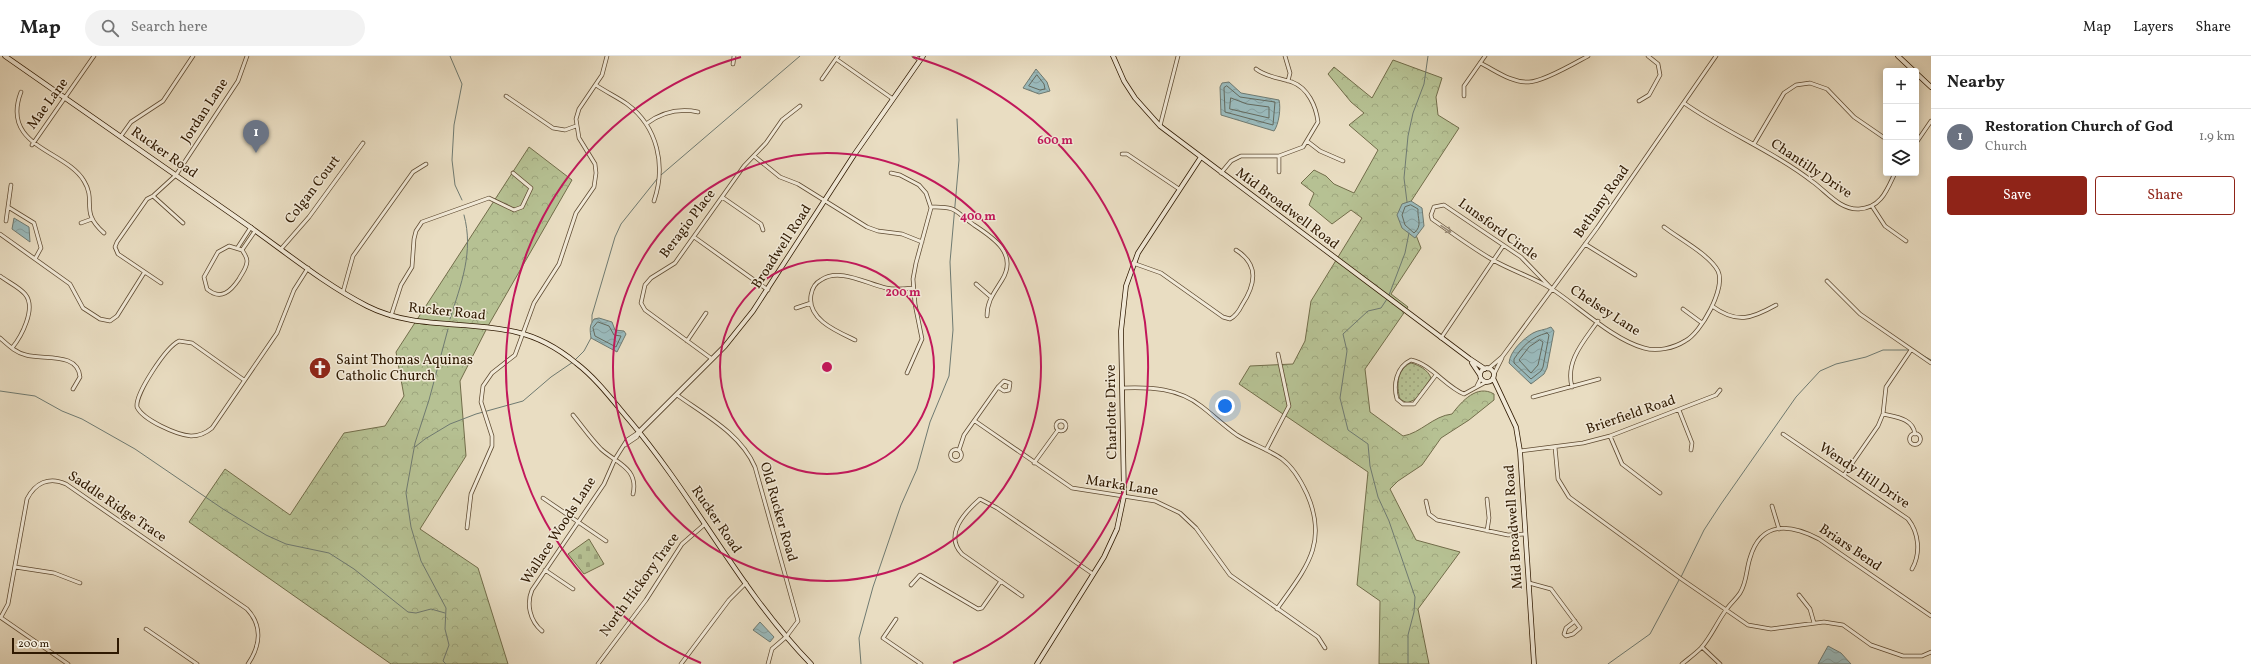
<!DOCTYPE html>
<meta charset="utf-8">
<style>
body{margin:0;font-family:Vollkorn,serif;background:#f2f2f2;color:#222}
.controls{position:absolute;right:12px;top:12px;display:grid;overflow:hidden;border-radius:4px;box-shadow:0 2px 10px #0003}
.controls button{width:36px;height:36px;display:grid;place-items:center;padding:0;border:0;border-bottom:1px solid #e0e0e0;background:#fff;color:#222;font:20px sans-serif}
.scale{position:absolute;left:12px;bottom:10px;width:107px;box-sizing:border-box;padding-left:4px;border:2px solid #2f1901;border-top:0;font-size:11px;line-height:14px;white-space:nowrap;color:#2f1901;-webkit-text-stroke:3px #f1e9d7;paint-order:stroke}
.you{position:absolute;left:1225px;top:350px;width:14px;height:14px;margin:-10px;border:3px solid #fff;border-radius:50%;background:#1a73e8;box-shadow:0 0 0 6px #1a73e833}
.badge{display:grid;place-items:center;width:26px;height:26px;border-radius:50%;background:#8f2418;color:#fff;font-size:13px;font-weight:700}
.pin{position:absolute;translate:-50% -33px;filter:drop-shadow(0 1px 2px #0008)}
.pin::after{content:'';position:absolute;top:21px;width:14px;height:12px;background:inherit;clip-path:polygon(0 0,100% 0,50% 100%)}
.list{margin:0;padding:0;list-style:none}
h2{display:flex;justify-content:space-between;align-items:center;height:52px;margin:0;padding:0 16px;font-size:17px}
h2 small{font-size:13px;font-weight:400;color:#767676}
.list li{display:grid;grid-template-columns:26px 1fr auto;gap:12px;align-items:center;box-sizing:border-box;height:56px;padding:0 16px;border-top:1px solid #e0e0e0}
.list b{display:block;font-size:15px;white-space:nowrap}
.list p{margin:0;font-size:13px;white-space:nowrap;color:#767676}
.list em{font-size:13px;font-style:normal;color:#767676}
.actions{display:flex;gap:8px;padding:12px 16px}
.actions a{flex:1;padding:9px 0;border:1px solid #8f2418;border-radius:4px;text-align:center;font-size:14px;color:#8f2418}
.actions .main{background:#8f2418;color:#fff}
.icon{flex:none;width:22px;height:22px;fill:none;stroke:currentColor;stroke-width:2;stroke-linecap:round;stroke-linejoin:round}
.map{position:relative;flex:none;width:1931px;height:608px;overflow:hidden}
header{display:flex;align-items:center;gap:24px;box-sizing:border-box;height:56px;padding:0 20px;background:#fff;border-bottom:1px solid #e0e0e0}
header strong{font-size:19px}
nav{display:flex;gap:22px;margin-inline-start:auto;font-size:14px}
.search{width:280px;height:36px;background:#f2f2f2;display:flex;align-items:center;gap:10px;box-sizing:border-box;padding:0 14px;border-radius:22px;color:#767676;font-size:15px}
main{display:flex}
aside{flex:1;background:#fff}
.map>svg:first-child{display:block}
.grass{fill:url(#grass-dots);stroke:#726d4a}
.forest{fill:url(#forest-crowns);stroke:#726d4a}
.cemetery{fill:url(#cemetery-stones);stroke:#726d4a}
.water{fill:url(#water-waves);stroke:#6f7a71}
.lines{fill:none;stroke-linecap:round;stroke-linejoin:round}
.shore{stroke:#646a5e;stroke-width:1}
.stream{stroke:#6f7a71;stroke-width:1}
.street-casing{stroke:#5e4a31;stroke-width:4.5}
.secondary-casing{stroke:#2f1901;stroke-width:5.5}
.street{stroke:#f1e9d7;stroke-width:3}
.secondary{stroke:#f1e9d7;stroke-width:4}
.oneway{stroke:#9a8b77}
.ring{fill:none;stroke:#c2185b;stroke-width:2}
.labels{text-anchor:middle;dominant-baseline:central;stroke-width:3;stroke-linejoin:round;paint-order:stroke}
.street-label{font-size:14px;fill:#2f1901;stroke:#f1e9d7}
.poi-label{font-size:14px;fill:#2f1901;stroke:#f1e9d7;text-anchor:start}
.centre{fill:#c2185b;stroke:#f1e9d7;stroke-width:2}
.ring-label{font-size:12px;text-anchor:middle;font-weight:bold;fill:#c2185b;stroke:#f1e9d7;stroke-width:3;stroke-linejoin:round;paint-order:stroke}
</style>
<header>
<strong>Map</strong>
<div class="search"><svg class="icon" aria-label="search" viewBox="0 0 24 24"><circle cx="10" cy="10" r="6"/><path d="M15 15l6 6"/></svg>Search here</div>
<nav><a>Map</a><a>Layers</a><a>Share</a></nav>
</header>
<main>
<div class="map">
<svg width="1931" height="608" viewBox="0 0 1931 608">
<defs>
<pattern id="grass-dots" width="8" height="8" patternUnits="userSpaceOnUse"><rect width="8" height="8" fill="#b6c193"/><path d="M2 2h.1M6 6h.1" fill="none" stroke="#9da57d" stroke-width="1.8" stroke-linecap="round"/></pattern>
<pattern id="forest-crowns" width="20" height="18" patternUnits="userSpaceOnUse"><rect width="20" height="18" fill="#b6c193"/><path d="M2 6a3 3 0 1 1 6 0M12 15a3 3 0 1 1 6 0" fill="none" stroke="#9da57d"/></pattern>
<pattern id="cemetery-stones" width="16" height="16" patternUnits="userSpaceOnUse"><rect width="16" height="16" fill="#b6c193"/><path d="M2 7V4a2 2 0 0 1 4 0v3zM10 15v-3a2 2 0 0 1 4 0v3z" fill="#9da57d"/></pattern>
<pattern id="water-waves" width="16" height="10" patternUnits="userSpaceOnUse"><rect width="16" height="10" fill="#9ababc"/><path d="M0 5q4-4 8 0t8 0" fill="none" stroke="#859fa0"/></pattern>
</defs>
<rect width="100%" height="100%" fill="#e9ddc2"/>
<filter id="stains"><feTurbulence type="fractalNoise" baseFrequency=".005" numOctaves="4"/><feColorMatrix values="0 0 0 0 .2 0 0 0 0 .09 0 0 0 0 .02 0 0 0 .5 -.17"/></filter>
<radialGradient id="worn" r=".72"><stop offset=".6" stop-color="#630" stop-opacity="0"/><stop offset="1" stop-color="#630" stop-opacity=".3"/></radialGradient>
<path class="grass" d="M1411,307C1419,309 1428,314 1431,322L1416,343L1407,347L1400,343C1396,330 1397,312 1411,307Z"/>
<path class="forest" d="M1393,4L1442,22L1436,41L1438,59L1459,72L1406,153L1421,192L1391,238L1408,251L1365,313L1370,356L1403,380C1421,377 1433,360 1452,358C1462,345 1477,328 1494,338V344L1469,364L1441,382L1422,409L1398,425L1390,433L1416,484L1460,496L1418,553L1429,608H1379L1380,545L1357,529L1368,416L1239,328L1250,310L1293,308L1305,285L1311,245L1362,162L1351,154L1332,168L1309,149L1314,137L1301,127L1314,114L1326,120L1334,128L1354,137L1378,94L1349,69L1364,57L1351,46L1328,18L1334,11L1372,42Z
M529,91L572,124L488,270L460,325L466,400L420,473L478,512L508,608H391L189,466L225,413L290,459L344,377L385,370L404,340L396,296Z"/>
<path class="cemetery" d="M589,483L604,508L584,518L568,498Z"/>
<path class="water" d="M1036,13L1047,26L1050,35L1039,38L1023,32Z
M1229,26L1241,37L1279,44C1281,52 1279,68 1274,75L1221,59L1220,31L1222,27Z
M1411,145L1422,152L1424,170L1415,182L1402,172L1397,159L1402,148Z
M14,162L29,171L30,186L12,173Z
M599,262L612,266L615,274L624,275L626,278L617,296L591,282C590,274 589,270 594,263Z
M1551,271L1554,275L1547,312L1544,318L1531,328L1509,307C1510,295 1523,283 1533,277C1538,274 1545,274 1551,271Z
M760,566L774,581L770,586L753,574Z
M1828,590L1841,597L1851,608H1818Z"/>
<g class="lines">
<path class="shore" d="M1037,19L1044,28L1045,33L1040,34L1029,30Z
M1227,30L1240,41L1275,46L1273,69L1225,56L1224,32Z
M1231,42L1247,48L1269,51V62L1230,53Z
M1411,149L1418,153C1417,162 1423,170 1414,177L1405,169L1402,159L1405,151Z
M598,266L609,270L614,279L621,280L616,291L595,280L593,272Z
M1547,277L1549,279L1543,311L1541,315L1531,323L1514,307V303C1523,290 1531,281 1547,277Z
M1540,284L1543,286L1538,309L1531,317L1519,304L1529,291Z"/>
<path class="stream" d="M450,0L462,28L454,69L452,104L455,129L462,144
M661,119L800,0
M1407,146L1404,122L1408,80L1413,57L1424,28L1428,0
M1389,239L1405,197L1409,177
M1387,243L1381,252L1368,255L1343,278L1347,295L1340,342L1348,374L1368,388L1370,410L1378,441L1389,465L1415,541L1414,556L1408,579V608
M450,263C461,228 474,196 464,159
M592,266V259L615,181L621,168L657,123
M1920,298L1931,304
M575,304L584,295L591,282
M0,335L35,340L62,355L82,363L135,393L223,453L266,479L286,488L329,497L354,513L408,556L416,557L431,553L445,557
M415,391L425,383L450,368L476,358L523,345L551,321L573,306
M1681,521L1704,474L1721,448L1796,341L1820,315L1836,308L1866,301L1883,294H1909
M446,608L443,605L449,589L445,573L446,552L421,505L411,471L406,437L415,387L429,344L448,273
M861,608L859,582L873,531L901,449L917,413L930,366L949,320L953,274L950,206L959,104L957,63
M1608,608L1650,578L1679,524"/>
<g class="street-casing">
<path id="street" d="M914,0L920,4
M1285,0L1290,17L1288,25
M836,3L893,43
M1480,7C1495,14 1511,27 1529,26C1543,26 1575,7 1588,0
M733,8L734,0
M822,23L838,0
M596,29C606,36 617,41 627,48C658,71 666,110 654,145
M21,36C0,91 66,94 84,125C97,146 79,155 104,177
M506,40L553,72L565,74L576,70
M1464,40V30L1485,0
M1639,45L1649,39L1660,19L1658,8L1648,0
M1684,47C1725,76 1773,95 1813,126C1827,136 1840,154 1859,153C1881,152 1887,134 1895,117
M646,68C662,56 678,52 698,56
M1160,70L1178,0
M121,80L131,66L163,45L193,0
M1307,85L1320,95L1343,105
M1916,87L1931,65
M1754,88L1784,37L1796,29L1810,27L1827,33L1854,61L1886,83
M32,89L94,0
M1122,98H1127L1179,133
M754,100L780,121L798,128L867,171L878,175L902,178L922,186
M1279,100V116
M891,117L900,119L919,129L926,137L931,152L916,207L913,223L915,248L922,283L907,317
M1221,117L1231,105L1241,100H1279L1303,91L1318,66C1316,50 1308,32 1292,26C1280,22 1266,21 1256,13
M153,140L183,167
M722,141L761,168L763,174
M1872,150L1885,170L1906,185
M8,151L34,167L41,192L35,203
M931,151C958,150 955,156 974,169C994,182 1018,198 1002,224C994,237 987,245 987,260
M6,165L11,129
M81,167L92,163
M0,178L70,228L83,252L100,263L110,265L117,260L144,217
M694,181L768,234
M1585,188L1635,219
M229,190L242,194C244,197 247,201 247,205C247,212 242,217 239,223C231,235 221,245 207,233L204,221L218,196Z
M238,191L251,171
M281,193L309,161L363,87
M242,194L255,175
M1133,207L1161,217L1223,261L1230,263C1236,260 1239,255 1242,249C1255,229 1260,209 1236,194
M0,220C8,226 19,231 25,238C37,252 21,281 12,292
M1827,225L1860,258L1931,307
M161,227L118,198L115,191L117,186L147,143L153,140L176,119L238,25L247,0
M976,228L991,241
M1552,233L1521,201L1444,149L1434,151L1431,159L1432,163C1452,177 1472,192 1493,204C1512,215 1533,221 1552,233C1579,251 1614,284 1644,292C1657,296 1674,292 1685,285C1701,277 1726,232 1718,215C1710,199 1678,182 1664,171
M343,236L353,200L413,116L426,108
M1712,250C1737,268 1751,263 1776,249
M796,252L811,247
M1683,253L1702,267
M391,260L401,229L412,211L414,183L416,175L422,166L489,142L514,154L522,151L531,132L513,117
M0,282C8,289 16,297 26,299C44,304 78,296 80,321L73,333
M1441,282L1503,190
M855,284C836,275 807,263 811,239C812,233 815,227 821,224C839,211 867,228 886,232C895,234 904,233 913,232
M687,285L706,257
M712,303L645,254L641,247L645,229L651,222L675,207L744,110L766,87L782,64L800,50
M1488,313L1502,301L1597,172L1716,0
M1494,318L1502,302
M1436,319L1414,348H1403L1397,343C1393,329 1396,311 1411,304C1431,308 1446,331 1464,338L1486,326
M244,324L192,287L179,285C166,291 135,338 137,351C143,364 177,379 191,380C199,380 206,377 212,372L277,277L294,234L308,212
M1004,325L1010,327L1009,334L1004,335L998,331Z
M1477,330L1481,322
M1572,331C1565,305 1584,285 1598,265
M1123,332C1151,331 1178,332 1201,350C1213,359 1224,370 1237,379C1251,388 1268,393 1282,403C1294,412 1301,425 1307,438C1329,488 1305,513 1277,553
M677,339C705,359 741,378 755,411L798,565L786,581L772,593L768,608
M1533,341L1599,323
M1679,354L1692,387L1691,394
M1883,358C1895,361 1913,362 1915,378
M573,359C582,370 591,383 601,393C616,407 639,412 633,438
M1056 370a5 5 0 1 1 10 0a5 5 0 1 1-10 0Z
M975,365L1072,432L1155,445L1180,457L1196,472L1230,519L1318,581L1325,592
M1909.5 383a5.5 5.5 0 1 1 11 0a5.5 5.5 0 1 1-11 0Z
M1783,378L1908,463C1919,477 1921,497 1912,513
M1610,380L1622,408L1660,437
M625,389L637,381L639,376
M1555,391L1558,423L1569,441L1680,522L1748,569L1771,573L1824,566L1843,569L1871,589L1903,600H1922L1931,596
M950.5 399a5.5 5.5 0 1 1 11 0a5.5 5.5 0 1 1-11 0Z
M959,394L964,379L998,331
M1266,394L1289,350L1278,298
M1520,395L1583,387L1610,380L1716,339L1720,334
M1034,407L1058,374
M1844,419L1878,370L1883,358L1886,331L1911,294
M543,442L606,485
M1426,445L1429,458L1437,464L1508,479L1525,478
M1772,450L1779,473
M467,472L471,438L492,390V380L481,346L483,330L492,317L515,299L534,247L559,208L576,157L594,131L596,117L595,108L579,82L576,63L579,53L602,19L607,0
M1487,475L1489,462L1487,443
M15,511L54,517L80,527
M545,514L573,533
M1529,527L1551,533L1580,572L1573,578L1566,580L1564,578L1566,572L1575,565
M911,529L920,519L978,553L982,552L1001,525
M1799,539L1810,553L1814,567
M1022,540L962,498C944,479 964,457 980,443L997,452L1093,518
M0,561L68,608
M1,561L8,548L27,443C35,427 49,420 66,428L247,553C263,570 260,590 248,608
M896,563L883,582L921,608
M146,573L197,608
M542,575C530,565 526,548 532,534L604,428L615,403L627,384L639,376
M1702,591L1720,608
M598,608L646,544L682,488L705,468
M681,608L729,544L746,527
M1682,608C1688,603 1695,598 1701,592C1711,581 1717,566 1726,554C1730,548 1736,543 1740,537C1747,526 1746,514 1750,502C1761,464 1791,468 1819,483L1931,560"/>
</g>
<g class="secondary-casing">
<path id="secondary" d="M5,0C87,57 168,114 250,171C288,198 326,229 367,250C414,274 467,264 516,276C538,281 559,293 576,307C597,323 613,345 630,365C695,442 740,535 811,608
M1113,0L1124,25L1135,42L1160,70L1470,303L1485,313
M1898,0L1914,15
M1916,17L1931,31
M1472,307L1480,319
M1480 319a7 7 0 1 1 14 0a7 7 0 1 1-14 0Z
M1493,322L1516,371L1520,395L1534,608
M639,376L725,290L753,255L854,99L923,0
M1037,608L1104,501L1117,473L1124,440L1121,275L1126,230L1138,197L1201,101"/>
</g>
<use href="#street" class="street"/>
<use href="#secondary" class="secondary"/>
</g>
<defs><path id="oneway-shaft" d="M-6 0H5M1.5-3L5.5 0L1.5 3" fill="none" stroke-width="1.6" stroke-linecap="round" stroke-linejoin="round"/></defs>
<use class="oneway" href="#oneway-shaft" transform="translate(1446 173) rotate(34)"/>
<g class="ring">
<circle cx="827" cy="311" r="107"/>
<circle cx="827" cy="311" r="214"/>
<path d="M701 607A322 322 0 0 1 741 1M913 1A322 322 0 0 1 953 607"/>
</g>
<defs>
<g id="church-disc" transform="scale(1.15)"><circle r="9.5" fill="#8f2418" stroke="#f1e9d7"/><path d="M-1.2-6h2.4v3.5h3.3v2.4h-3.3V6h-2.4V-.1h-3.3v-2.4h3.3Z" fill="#fff"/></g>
</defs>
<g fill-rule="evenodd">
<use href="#church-disc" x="320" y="312"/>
</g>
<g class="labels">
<g class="street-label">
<text transform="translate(48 48) rotate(-54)">Mae Lane</text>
<text transform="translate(205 55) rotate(-57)">Jordan Lane</text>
<text transform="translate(164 97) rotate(35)">Rucker Road</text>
<text transform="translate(1811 113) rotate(34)">Chantilly Drive</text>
<text transform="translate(313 134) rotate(-53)">Colgan Court</text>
<text transform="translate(1602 146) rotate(-55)">Bethany Road</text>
<text transform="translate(1287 153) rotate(37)">Mid Broadwell Road</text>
<text transform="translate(688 168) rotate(-53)">Beragio Place</text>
<text transform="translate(1498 174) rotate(36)">Lunsford Circle</text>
<text transform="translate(782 191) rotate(-57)">Broadwell Road</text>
<text transform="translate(1605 255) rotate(33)">Chelsey Lane</text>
<text transform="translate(447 256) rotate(6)">Rucker Road</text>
<text transform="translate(1112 356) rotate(-91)">Charlotte Drive</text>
<text transform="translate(1631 359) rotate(-19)">Brierfield Road</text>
<text transform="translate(1864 420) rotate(34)">Wendy Hill Drive</text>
<text transform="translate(1122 430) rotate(9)">Marka Lane</text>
<text transform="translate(117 451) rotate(34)">Saddle Ridge Trace</text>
<text transform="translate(778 456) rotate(74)">Old Rucker Road</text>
<text transform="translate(716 464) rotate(56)">Rucker Road</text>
<text transform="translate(1514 471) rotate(-94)">Mid Broadwell Road</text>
<text transform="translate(559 475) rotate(-57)">Wallace Woods Lane</text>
<text transform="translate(1850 492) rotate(34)">Briars Bend</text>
<text transform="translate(640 529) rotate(-54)">North Hickory Trace</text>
</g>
<g class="poi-label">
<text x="336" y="304">Saint Thomas Aquinas<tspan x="336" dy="16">Catholic Church</tspan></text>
</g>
</g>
<circle cx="827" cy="311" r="6" class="centre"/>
<g class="ring-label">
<text x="1055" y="88">600 m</text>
<text x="978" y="164">400 m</text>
<text x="903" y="240">200 m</text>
</g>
<rect width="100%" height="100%" filter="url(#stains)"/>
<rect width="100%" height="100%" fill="url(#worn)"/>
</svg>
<div class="controls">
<button>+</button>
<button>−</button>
<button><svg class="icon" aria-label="layers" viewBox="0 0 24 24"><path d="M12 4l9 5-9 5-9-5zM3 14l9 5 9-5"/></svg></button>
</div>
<div class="scale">200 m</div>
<div class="you"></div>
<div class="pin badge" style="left:256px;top:97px;background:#6b7280">1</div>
</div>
<aside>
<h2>Nearby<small></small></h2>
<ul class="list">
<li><span class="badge" style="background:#6b7280">1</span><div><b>Restoration Church of God</b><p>Church</p></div><em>1.9 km</em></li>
</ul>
<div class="actions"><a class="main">Save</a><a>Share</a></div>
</aside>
</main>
